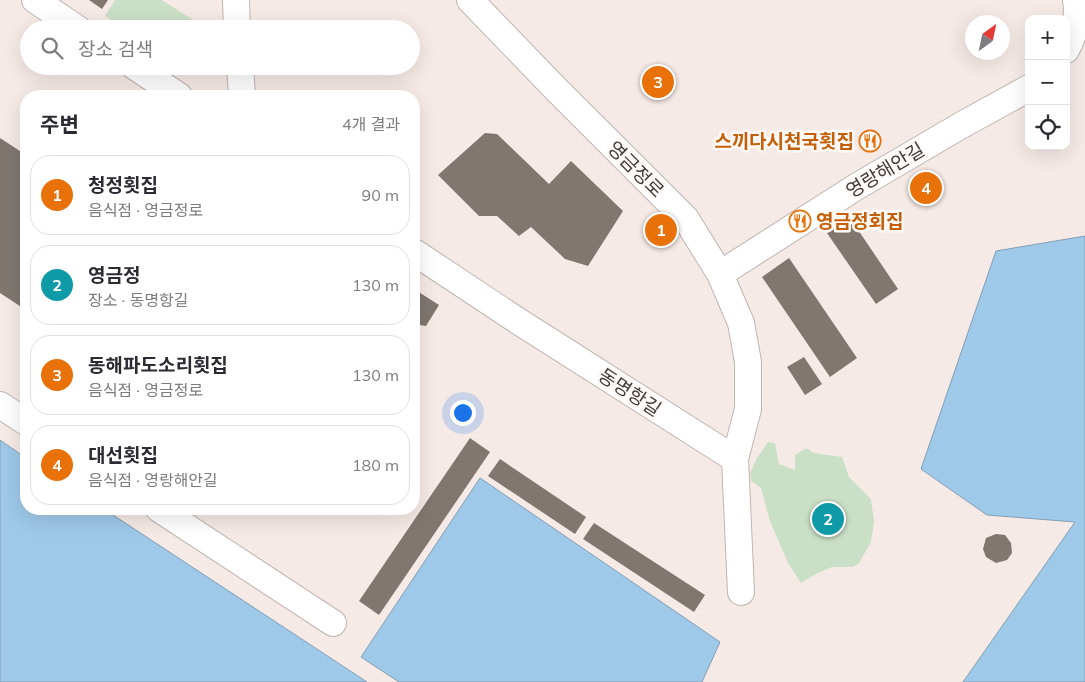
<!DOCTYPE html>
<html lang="ko">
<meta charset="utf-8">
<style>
body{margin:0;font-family:Mulish,"Noto Sans KR",sans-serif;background:#f7f7f7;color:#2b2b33}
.controls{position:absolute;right:15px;top:15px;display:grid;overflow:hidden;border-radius:10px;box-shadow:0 5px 20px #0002}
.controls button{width:45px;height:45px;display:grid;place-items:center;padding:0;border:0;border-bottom:1px solid #e1e1e2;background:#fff;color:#2b2b33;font:25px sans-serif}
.compass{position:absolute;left:965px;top:15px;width:45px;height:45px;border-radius:50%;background:#fff;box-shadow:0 5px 20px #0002;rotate:33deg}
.you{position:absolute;left:462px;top:412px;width:18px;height:18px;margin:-12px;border:4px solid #fff;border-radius:50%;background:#1a73e8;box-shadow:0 0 0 8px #1a73e833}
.badge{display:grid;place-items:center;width:32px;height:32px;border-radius:50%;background:#db2777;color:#fff;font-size:16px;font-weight:700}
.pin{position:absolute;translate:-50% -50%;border:2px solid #fff;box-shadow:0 1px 5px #0006}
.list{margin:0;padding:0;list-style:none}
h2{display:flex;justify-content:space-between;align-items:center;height:65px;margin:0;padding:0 20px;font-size:21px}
h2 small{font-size:16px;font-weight:400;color:#7c7c81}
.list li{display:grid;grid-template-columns:32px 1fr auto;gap:15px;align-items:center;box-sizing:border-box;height:80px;margin:0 10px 10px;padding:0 10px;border:1px solid #e1e1e2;border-radius:20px}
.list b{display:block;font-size:19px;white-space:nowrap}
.list p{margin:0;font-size:16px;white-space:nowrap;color:#7c7c81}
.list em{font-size:16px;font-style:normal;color:#7c7c81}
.icon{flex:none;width:28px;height:28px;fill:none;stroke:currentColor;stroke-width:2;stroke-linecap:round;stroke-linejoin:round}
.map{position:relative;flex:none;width:1085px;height:682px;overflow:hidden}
.search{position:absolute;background:#fff;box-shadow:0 5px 20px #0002;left:20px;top:20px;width:400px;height:55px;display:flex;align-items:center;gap:12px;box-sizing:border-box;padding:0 18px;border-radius:28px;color:#7c7c81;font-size:19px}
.panel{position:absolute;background:#fff;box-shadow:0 5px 20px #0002;left:20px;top:90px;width:400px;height:425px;border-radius:20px}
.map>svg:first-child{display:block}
.green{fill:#cae0c6}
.water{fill:#9ec9e9;stroke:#829eb4}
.building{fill:#7f7770}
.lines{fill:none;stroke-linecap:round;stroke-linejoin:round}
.minor-casing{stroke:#c0b5b1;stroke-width:28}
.minor{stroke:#fff;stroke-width:26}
.labels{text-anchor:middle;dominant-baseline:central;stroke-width:5;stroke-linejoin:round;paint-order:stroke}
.food-label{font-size:19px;font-weight:bold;fill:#c56008;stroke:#fef9f7;text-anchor:end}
.street-label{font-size:19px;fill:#3f3b39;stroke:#fef9f7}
</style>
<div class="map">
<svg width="1085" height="682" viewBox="0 0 1085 682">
<rect width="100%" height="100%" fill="#f6eae6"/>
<path class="green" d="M115,0H162L207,29H125L105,16Z
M768,442L775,443L779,464L795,470V455L806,448L814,453L842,457L849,477L871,499L874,522L871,542L859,563L853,567H832L816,574L801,583L788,563L770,521L761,488L751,481L750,473L757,458Z"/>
<path class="water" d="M1085,236V682H963L1075,522L987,515L921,469L996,251Z
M0,440L26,458V509H104L367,682H0Z
M480,478L720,642L702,682H399L361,657Z"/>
<path class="building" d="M89,0H108L102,9Z
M485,133L497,134L549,184L571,161L623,211L588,266L565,259L531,227L519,236L497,216H479L438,175Z
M0,138L26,155V310L0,293Z
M850,218L898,289L876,304L827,233Z
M789,258L857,358L830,377L762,277Z
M414,289L439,305L426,326L414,324Z
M804,357L822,384L805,395L787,367Z
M470,438L490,452L379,615L359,601Z
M500,459L586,517L575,534L488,476Z
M825,507L835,509L841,516L842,524L836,533L825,536L818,532L813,522L817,512Z
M594,523L705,595L694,612L583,539Z
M996,534L1005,535L1011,543L1012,553L1007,560L996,563L986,557L983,549L986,538Z"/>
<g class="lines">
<g class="minor-casing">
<path id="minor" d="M35,0L78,29
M236,0L237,29
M470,0L553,86L686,219L720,274L741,323L748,362V409L735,459L741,592
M1066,50C1075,34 1079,18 1076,0
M134,66L179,96
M240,66L242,96
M414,252L515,319L735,459
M720,274L856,187L960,126L1029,88
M0,405L26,422
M159,509L333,623"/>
</g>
<use href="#minor" class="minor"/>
</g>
<defs>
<g id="restaurant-ring" transform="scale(1.125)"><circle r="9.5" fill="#fef9f7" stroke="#e8710a" stroke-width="1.5"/><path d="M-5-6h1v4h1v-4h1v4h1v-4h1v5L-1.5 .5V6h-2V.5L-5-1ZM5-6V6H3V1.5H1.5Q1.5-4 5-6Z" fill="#e8710a"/></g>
</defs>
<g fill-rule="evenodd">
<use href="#restaurant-ring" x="870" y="141"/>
<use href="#restaurant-ring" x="800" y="221"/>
</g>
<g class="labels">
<g class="food-label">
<text x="854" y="141">스끼다시천국횟집</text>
<text x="816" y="221" text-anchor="start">영금정회집</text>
</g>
<g class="street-label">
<text transform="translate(636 169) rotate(45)">영금정로</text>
<text transform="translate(885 170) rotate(-31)">영랑해안길</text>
<text transform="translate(630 392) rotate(33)">동명항길</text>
</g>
</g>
</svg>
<div class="controls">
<button>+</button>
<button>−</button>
<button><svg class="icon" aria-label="locate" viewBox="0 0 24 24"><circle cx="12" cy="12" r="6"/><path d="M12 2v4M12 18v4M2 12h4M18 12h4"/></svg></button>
</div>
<svg class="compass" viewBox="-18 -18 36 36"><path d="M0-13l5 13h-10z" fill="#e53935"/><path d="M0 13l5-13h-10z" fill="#7c7c81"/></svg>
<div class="you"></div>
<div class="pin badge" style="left:661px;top:230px;background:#e8710a">1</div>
<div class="pin badge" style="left:828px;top:519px;background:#0f9aa8">2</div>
<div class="pin badge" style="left:658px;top:82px;background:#e8710a">3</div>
<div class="pin badge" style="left:926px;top:188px;background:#e8710a">4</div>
<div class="search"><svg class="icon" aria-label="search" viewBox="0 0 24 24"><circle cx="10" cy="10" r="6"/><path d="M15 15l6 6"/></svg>장소 검색</div>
<section class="panel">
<h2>주변<small>4개 결과</small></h2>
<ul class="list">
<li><span class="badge" style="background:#e8710a">1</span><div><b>청정횟집</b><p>음식점 · 영금정로</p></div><em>90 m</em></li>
<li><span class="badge" style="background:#0f9aa8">2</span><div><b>영금정</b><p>장소 · 동명항길</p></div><em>130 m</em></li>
<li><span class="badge" style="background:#e8710a">3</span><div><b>동해파도소리횟집</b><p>음식점 · 영금정로</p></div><em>130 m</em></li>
<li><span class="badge" style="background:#e8710a">4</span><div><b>대선횟집</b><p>음식점 · 영랑해안길</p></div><em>180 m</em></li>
</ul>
</section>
</div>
